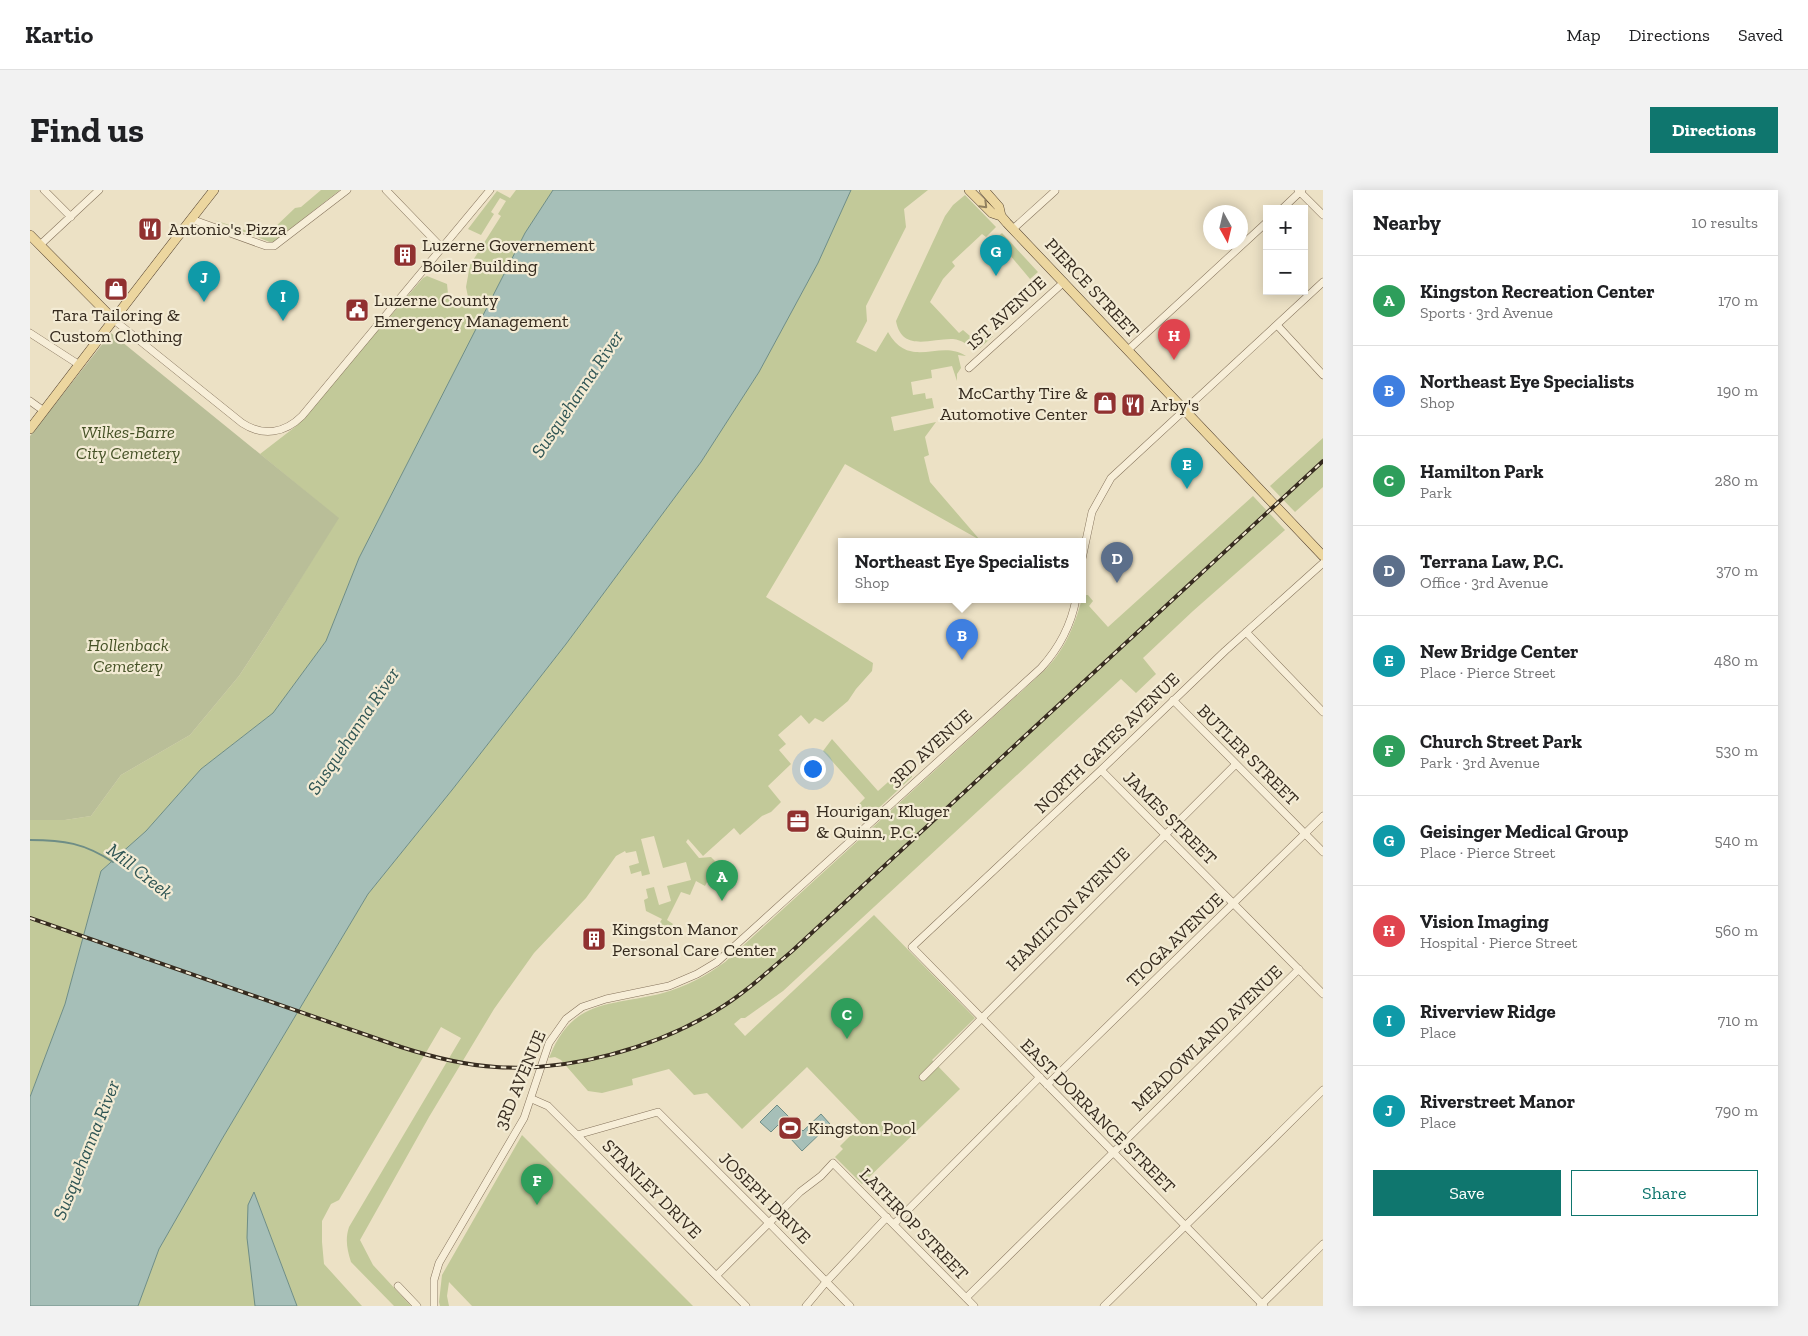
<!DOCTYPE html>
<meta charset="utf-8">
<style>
body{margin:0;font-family:"Zilla Slab",serif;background:#f2f2f2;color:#202124}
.controls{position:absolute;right:15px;top:15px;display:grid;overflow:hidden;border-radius:0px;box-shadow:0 2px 12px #0003}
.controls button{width:45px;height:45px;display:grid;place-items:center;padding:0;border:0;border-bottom:1px solid #e0e0e0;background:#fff;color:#202124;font:25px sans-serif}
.compass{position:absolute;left:1173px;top:15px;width:45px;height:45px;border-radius:50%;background:#fff;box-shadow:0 2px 12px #0003;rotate:172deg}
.you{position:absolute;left:782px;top:578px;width:18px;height:18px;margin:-12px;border:4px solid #fff;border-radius:50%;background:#1a73e8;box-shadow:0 0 0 8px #1a73e833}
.badge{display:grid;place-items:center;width:32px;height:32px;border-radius:50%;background:#0f766e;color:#fff;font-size:16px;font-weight:700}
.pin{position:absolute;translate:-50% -41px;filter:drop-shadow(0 1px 2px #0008)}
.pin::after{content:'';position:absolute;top:26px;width:18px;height:15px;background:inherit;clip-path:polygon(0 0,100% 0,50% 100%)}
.popup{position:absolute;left:808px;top:348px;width:248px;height:65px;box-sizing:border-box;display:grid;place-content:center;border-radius:0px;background:#fff;filter:drop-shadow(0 1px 4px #0005);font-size:16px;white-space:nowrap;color:#757577}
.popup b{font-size:19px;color:#202124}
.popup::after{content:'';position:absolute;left:50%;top:100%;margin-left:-10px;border:10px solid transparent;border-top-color:#fff}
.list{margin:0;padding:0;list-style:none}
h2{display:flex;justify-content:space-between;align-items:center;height:65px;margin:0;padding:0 20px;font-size:21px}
h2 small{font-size:16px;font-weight:400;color:#757577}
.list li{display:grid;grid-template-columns:32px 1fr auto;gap:15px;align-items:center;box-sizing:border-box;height:90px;padding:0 20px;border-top:1px solid #e0e0e0}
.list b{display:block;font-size:19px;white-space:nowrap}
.list p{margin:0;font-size:16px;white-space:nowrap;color:#757577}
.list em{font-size:16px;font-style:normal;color:#757577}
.actions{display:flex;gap:10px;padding:15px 20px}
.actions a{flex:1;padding:11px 0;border:1px solid #0f766e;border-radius:0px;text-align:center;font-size:18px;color:#0f766e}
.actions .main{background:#0f766e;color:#fff}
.map{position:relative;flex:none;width:1293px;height:1116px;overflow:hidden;border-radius:0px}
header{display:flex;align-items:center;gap:30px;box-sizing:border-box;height:70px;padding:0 25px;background:#fff;border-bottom:1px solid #e0e0e0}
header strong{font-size:24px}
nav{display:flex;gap:28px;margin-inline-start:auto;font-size:18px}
.intro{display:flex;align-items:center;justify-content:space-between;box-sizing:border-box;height:120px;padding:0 30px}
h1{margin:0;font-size:35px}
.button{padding:12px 22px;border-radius:0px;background:#0f766e;color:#fff;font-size:18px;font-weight:700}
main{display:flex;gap:30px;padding:0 30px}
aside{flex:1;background:#fff;border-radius:0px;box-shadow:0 2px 12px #0003}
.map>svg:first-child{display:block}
.green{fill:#c2c999}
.cemetery{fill:#b9be98}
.water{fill:#a6bfb8;stroke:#6e8d86}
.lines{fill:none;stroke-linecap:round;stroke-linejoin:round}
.stream{stroke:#6e8d86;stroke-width:2}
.minor-casing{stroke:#85735c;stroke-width:8}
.major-casing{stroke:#534130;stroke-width:10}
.minor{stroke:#f7eed8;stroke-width:7}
.major{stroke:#ecd69f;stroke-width:9}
.rail-casing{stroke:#362b1f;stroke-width:4}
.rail{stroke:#f3ebd4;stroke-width:2;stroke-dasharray:5.5;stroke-linecap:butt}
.oneway{stroke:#91805f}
.labels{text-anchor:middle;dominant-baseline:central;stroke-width:4.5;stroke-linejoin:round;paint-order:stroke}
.poi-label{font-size:18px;fill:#362b1f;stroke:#f3ebd4;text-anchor:start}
.street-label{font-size:18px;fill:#362b1f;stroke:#f3ebd4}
.park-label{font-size:18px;font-style:italic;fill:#465227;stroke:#f3ebd4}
.water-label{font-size:19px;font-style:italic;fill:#2f5554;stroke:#f3ebd4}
</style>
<header>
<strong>Kartio</strong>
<nav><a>Map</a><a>Directions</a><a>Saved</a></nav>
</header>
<div class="intro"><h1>Find us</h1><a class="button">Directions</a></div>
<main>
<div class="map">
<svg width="1293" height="1116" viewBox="0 0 1293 1116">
<rect width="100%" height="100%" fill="#ece1c5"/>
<path class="green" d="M291,0H310L242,53L184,30L221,42L243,39L265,18L271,17Z
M486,0H523L495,43L329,368L296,451L243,523L171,579L116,641L71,681L35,814L0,907V630H35L61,626L91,585L160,545L209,486L236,445L308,328L230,264L265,237L393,88L397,86L417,94L418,104L424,114L430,116L435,113L438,107L436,97L440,75L471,26L468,24L476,11L470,8L461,22L464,24L451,45L438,39L467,1L480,8Z
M821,0H898L874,19L876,37L836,116L837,131L826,152L846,162L858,142C880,181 910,148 936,166L928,165L931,178L927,184V191L922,176L901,180L902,188L881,192L883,205L895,203L896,209L902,208L904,218L861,227L864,241L906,232L895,247L899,265L894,267L900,292L950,350L815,274L736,407L843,473L842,481L826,499L818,511L793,532L785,528L779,534L771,525L748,545L756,554L749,560L761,574L738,596L751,612L741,622L732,626L710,645L704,638L673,666L658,649L656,652L669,668L681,667L688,674V682L683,694L677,692L675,696L666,691L660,705L651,702L637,730L643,734L642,737L637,739L629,734L632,729L616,721L614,710L618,708L616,699L624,697L629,715L641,711L637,696L661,690L656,672L633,678L624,646L611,649L620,684L612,686L611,681L601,684L599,676L609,673L606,661L596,663L595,661L586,666L556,708L504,763L464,819L399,927L330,1050L343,1075L381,1116H364L321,1072C317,1059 315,1049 319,1037L431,848L411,837L309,1010L301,1014L292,1031V1052L294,1074L332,1116H267L224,1002L225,1116H108L129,1059L192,949L338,704L422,600L536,454L671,272L729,182L788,73Z
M935,5L966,37L956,47L952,44L922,72L925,76L913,89L900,112L929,143L933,140L947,152L959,141L963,146L950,158L945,160C938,155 932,150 923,149C902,148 872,163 866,131L915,26L923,15Z
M972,43L1008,82L1000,89L969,52L964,56L961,53Z
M1293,248V297L1265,322L1240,296Z
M1223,306L1255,340L1163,421L1113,468L1126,484L1106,503L1091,489L753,801L715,828H711L704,834L715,846L844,725L945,828L902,870L930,899L832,994L805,967L813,959L810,956L832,934L777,877L712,939L677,903L664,905L639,879L602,889L603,895L572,903L558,901L531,870L525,867L519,868C543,807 580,817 633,803C655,797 676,786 695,772L1016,479C1037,457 1046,431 1053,405H1058L1063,411L1059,416L1078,437Z
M802,549L848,601L875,577L882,584V587L837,629L834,628L825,618L835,608L793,561Z
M492,945L663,1116H442L419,1092L417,1106L419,1116H410L409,1112L412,1085Z"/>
<path class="cemetery" d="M81,143L309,328L236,445L209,486L160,545L91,585L61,626L35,630H0V246Z"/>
<path class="water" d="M523,0H821L788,73L729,182L671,272L536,454L422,600L338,704L192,949L129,1059L108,1116H0V907L35,814L71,681L116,641L171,579L243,523L296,451L329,368L495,43Z
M747,915L773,941L791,924L800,934L772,961L748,935L741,942L730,932Z
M224,1002L267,1116H225L217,1048L218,1015Z"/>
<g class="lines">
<path class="stream" d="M0,650C34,650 54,653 83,672"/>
<g class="minor-casing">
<path id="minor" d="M14,0L41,27
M356,0L411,57
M1268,0L1293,25
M1252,19L1272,0
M161,29L236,56H244L317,0
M983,39L1025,1
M10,55L69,0
M84,130L212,233C233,247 255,243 272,226L460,0
M1247,135L1293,185
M0,143L48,174
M1098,160L1237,32
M939,178L1034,92
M0,211L14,221
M1052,369L1062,322L1081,288L1293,92
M1216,442L1293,522
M1143,510L1293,662
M1071,580L1293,804
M893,887L1206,574
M1017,895L1293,626
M502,909L518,916L547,945L716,1116
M547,945L628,922L739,1033L820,1116
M864,1034L1010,887
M687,1085L770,1002L791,986L803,973L944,1116
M368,1096L387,1116
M936,1108L1269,779
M404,1116V1090L409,1073L494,928L519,853L536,829L552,817L576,809L639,796L667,784L687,772L1011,478C1030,457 1041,436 1046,409
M776,1116L796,1092L857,1027
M1074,1116L1293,900
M1230,1116L1293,1054
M1234,1116L882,757L1071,580L1195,461L1293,373"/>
</g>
<g class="major-casing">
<path id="major" d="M939,0L962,23L971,26
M954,0L969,17L971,26L977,33L1293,366
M0,45L84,130
M0,239C61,159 122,79 184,0"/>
</g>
<use href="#minor" class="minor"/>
<use href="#major" class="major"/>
<g class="rail-casing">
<path id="rail" d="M0,728L371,857C402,867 433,875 466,877C539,882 625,858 687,820C714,804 737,782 761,762L1293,271"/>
</g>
<use href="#rail" class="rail"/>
</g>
<defs><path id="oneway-chevron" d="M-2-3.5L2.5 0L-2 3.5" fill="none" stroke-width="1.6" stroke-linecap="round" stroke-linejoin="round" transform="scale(1.25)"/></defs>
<use class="oneway" href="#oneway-chevron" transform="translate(954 15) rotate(45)"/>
<defs>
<g id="restaurant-square" transform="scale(1.25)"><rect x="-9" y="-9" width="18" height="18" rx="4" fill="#913130" stroke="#f3ebd4"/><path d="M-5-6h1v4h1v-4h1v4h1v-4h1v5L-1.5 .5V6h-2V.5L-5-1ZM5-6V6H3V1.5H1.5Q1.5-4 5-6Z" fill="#fff"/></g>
<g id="building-square" transform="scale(1.25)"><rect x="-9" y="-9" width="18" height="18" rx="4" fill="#913130" stroke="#f3ebd4"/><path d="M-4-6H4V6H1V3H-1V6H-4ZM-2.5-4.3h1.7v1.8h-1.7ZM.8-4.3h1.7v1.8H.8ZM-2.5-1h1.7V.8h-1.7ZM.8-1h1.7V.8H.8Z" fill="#fff"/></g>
<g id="shop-square" transform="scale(1.25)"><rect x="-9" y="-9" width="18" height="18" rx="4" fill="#913130" stroke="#f3ebd4"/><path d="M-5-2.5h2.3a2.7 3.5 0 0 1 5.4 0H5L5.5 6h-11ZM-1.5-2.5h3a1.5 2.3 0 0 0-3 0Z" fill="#fff"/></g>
<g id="civic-square" transform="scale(1.25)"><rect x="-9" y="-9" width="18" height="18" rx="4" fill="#913130" stroke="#f3ebd4"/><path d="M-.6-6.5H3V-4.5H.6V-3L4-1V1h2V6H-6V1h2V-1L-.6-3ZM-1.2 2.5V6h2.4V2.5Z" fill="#fff"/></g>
<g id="office-square" transform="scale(1.25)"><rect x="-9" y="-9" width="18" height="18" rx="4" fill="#913130" stroke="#f3ebd4"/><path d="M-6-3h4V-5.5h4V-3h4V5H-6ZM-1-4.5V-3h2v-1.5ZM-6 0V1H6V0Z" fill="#fff"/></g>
<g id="stadium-square" transform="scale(1.25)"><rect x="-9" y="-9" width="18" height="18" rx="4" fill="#913130" stroke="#f3ebd4"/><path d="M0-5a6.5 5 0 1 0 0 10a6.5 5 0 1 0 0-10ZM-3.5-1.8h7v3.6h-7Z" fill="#fff"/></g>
</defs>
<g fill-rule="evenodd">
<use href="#restaurant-square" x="120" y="39"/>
<use href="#building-square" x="375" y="65"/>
<use href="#shop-square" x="86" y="99"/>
<use href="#civic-square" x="327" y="120"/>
<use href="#shop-square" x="1075" y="213"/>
<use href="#restaurant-square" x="1103" y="215"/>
<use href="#office-square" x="768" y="631"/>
<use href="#building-square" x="564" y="749"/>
<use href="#stadium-square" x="760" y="938"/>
</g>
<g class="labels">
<g class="poi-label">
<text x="138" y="39">Antonio's Pizza</text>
<text x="392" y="55">Luzerne Governement<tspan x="392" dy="21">Boiler Building</tspan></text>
<text x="344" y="110">Luzerne County<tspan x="344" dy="21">Emergency Management</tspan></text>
<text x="86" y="125" text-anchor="middle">Tara Tailoring &amp;<tspan x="86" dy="21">Custom Clothing</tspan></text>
<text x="1058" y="203" text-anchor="end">McCarthy Tire &amp;<tspan x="1058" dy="21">Automotive Center</tspan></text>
<text x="1120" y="215">Arby's</text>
<text x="786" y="621">Hourigan, Kluger<tspan x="786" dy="21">&amp; Quinn, P.C.</tspan></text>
<text x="582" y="739">Kingston Manor<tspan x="582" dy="21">Personal Care Center</tspan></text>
<text x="778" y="938">Kingston Pool</text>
</g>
<g class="street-label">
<text transform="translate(1062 98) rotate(47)">PIERCE STREET</text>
<text transform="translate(976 123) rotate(-42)">1ST AVENUE</text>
<text transform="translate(1077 553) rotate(-44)">NORTH GATES AVENUE</text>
<text transform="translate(900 558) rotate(-42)">3RD AVENUE</text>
<text transform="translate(1218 565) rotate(45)">BUTLER STREET</text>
<text transform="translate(1140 628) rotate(45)">JAMES STREET</text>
<text transform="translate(1038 719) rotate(-45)">HAMILTON AVENUE</text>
<text transform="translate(1145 750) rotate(-44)">TIOGA AVENUE</text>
<text transform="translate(1177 848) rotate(-44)">MEADOWLAND AVENUE</text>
<text transform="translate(490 890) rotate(-67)">3RD AVENUE</text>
<text transform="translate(1068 926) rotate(45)">EAST DORRANCE STREET</text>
<text transform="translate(622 999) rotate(45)">STANLEY DRIVE</text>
<text transform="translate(735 1008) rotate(45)">JOSEPH DRIVE</text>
<text transform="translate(884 1034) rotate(46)">LATHROP STREET</text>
</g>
<g class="park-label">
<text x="98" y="242">Wilkes-Barre<tspan x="98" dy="21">City Cemetery</tspan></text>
<text x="98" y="455">Hollenback<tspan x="98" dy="21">Cemetery</tspan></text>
</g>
<g class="water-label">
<text transform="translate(547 204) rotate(-56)">Susquehanna River</text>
<text transform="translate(323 541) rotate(-56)">Susquehanna River</text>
<text transform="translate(110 681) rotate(38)">Mill Creek</text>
<text transform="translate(56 960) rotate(-68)">Susquehanna River</text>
</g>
</g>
</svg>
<div class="controls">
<button>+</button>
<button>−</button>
</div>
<svg class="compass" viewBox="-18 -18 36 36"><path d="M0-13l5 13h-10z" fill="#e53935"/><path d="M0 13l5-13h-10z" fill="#757577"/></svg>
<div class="you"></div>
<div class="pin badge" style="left:692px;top:711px;background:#2e9e5b">A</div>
<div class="pin badge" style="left:932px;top:470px;background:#3f7fe0">B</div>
<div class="popup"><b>Northeast Eye Specialists</b>Shop</div>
<div class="pin badge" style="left:817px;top:849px;background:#2e9e5b">C</div>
<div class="pin badge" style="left:1087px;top:393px;background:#5c6f8a">D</div>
<div class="pin badge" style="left:1157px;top:299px;background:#0f9aa8">E</div>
<div class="pin badge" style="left:507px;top:1015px;background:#2e9e5b">F</div>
<div class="pin badge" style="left:966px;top:86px;background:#0f9aa8">G</div>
<div class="pin badge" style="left:1144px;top:170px;background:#e0444e">H</div>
<div class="pin badge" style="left:253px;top:131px;background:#0f9aa8">I</div>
<div class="pin badge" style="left:174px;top:112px;background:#0f9aa8">J</div>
</div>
<aside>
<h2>Nearby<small>10 results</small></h2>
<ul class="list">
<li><span class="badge" style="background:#2e9e5b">A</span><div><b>Kingston Recreation Center</b><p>Sports · 3rd Avenue</p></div><em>170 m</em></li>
<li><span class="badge" style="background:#3f7fe0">B</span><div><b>Northeast Eye Specialists</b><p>Shop</p></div><em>190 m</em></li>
<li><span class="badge" style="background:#2e9e5b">C</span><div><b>Hamilton Park</b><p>Park</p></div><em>280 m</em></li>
<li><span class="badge" style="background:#5c6f8a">D</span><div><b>Terrana Law, P.C.</b><p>Office · 3rd Avenue</p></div><em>370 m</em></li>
<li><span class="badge" style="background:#0f9aa8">E</span><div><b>New Bridge Center</b><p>Place · Pierce Street</p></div><em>480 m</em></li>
<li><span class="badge" style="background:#2e9e5b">F</span><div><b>Church Street Park</b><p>Park · 3rd Avenue</p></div><em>530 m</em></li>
<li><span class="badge" style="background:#0f9aa8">G</span><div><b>Geisinger Medical Group</b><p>Place · Pierce Street</p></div><em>540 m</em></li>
<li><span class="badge" style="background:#e0444e">H</span><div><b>Vision Imaging</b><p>Hospital · Pierce Street</p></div><em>560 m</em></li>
<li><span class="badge" style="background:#0f9aa8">I</span><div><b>Riverview Ridge</b><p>Place</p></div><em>710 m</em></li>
<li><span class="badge" style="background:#0f9aa8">J</span><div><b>Riverstreet Manor</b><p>Place</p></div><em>790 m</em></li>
</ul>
<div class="actions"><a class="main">Save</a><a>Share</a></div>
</aside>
</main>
